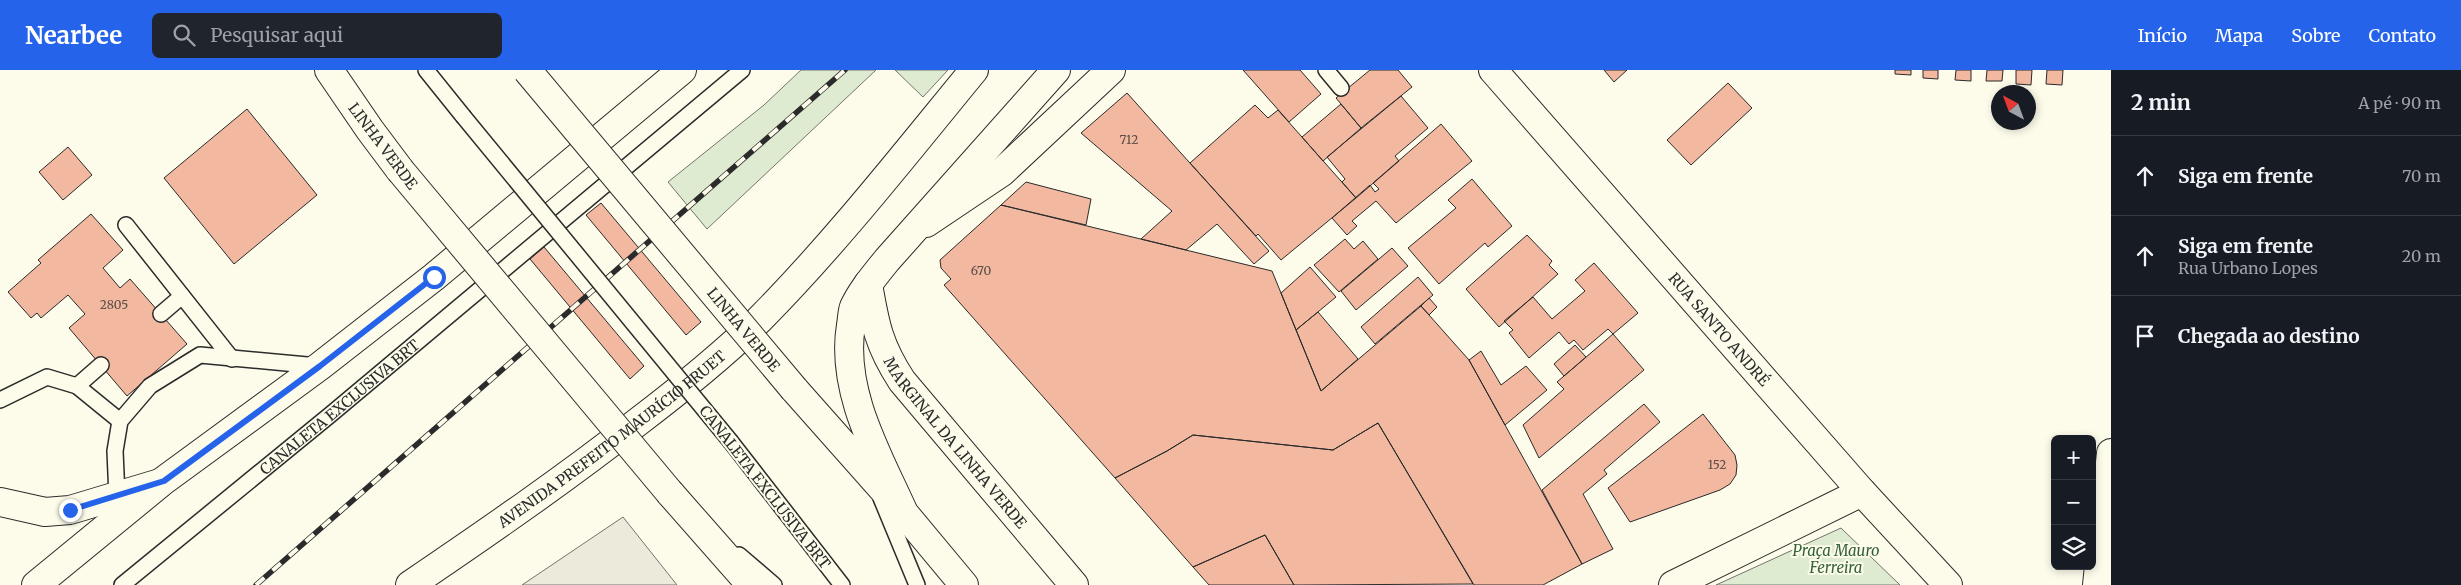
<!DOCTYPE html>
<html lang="pt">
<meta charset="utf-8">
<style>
body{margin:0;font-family:Merriweather,serif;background:#20242c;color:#f1f3f6}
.controls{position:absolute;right:15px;bottom:15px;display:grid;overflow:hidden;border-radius:8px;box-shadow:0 2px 8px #0003}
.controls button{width:45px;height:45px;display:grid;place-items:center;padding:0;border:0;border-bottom:1px solid #363941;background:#171b24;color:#f1f3f6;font:25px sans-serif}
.compass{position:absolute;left:1991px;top:15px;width:45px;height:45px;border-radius:50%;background:#171b24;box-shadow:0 2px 8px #0003;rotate:319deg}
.stop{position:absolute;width:15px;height:15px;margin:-11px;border:4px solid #2563eb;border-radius:50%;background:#fff}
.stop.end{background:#2563eb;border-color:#fff;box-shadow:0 1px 5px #0008}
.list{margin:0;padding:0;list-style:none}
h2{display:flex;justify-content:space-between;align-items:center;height:65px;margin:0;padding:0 20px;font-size:21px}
h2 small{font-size:16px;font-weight:400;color:#9ea1a6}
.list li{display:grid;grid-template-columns:32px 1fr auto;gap:15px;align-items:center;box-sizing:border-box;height:80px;padding:0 20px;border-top:1px solid #363941}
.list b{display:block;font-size:19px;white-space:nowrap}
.list p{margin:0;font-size:16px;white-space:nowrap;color:#9ea1a6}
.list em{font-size:16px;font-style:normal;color:#9ea1a6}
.icon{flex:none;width:28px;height:28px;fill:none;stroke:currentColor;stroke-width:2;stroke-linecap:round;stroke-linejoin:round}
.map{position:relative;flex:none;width:2111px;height:515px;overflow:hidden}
header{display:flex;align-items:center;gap:30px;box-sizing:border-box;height:70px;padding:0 25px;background:#2563eb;color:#fff}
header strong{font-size:24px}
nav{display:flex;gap:28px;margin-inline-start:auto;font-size:18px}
.search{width:350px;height:45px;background:#20242c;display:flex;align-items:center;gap:12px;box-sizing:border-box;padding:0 18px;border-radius:8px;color:#9ea1a6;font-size:19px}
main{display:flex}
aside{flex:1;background:#171b24}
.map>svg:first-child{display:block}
.green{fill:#deebd1;stroke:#74746e}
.parking{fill:#eceadb;stroke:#74746e}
.building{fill:#f2b8a0;stroke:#2b2b2b}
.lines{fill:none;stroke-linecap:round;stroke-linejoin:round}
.service-casing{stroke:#2b2b2b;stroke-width:18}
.minor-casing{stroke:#2b2b2b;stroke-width:30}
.tertiary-casing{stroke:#2b2b2b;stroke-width:30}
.primary-casing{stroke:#2b2b2b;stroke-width:30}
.trunk-casing{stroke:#2b2b2b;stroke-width:30}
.service{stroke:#fdfbea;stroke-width:15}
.minor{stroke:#fdfbea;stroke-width:28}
.tertiary{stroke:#fdfbea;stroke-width:28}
.primary{stroke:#fdfbea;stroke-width:28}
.trunk{stroke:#fdfbea;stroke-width:28}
.rail-casing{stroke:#2b2b2b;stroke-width:5.5}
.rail{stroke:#fdfbea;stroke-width:4;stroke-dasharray:11;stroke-linecap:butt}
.service-bridge-casing{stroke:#2b2b2b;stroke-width:18;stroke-linecap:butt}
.trunk-bridge-casing{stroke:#2b2b2b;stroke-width:30;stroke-linecap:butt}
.service-bridge{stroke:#fdfbea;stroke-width:15}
.trunk-bridge{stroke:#fdfbea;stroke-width:28}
.route{stroke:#2563eb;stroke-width:6}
.labels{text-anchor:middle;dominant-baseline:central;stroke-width:4;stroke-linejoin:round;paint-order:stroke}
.number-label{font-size:12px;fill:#5d4e48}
.street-label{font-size:15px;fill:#2b2b2b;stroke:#fdfbea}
.park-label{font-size:15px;font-style:italic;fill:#34623c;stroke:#fdfbea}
</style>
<header>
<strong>Nearbee</strong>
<div class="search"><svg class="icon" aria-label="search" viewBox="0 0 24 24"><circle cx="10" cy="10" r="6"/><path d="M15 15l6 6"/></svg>Pesquisar aqui</div>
<nav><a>Início</a><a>Mapa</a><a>Sobre</a><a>Contato</a></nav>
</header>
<main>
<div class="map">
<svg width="2111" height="515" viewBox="0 0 2111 515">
<rect width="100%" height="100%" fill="#fdfbea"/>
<path class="green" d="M801,0H876L707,159L668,112L764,35Z
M895,0H948L923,27Z
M1841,458L1900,515H1716Z"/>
<path class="parking" d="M623,447L677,515H522Z"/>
<path class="building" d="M1243,0H1300L1321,24L1289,52Z
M1370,0H1398L1412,17L1361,58L1336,28Z
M1604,0H1627L1614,12Z
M1895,0H1911V5L1895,4Z
M1923,0H1938V9L1923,8Z
M1956,0H1971V11L1955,10Z
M1987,0H2003L2002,11H1986Z
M2016,0H2032L2031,15L2016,14Z
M2047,0H2063L2062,15L2046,14Z
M1728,13L1752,38L1691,95L1667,70Z
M1127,23L1269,181L1254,194L1217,154L1186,180L1141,169L1172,141L1081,63Z
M1401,26L1428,58L1395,86L1399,91L1356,128L1342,112L1345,109L1327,87Z
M1341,34L1361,58L1323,91L1302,67Z
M1255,35L1268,48L1278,40L1356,128L1281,190L1258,164L1256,166L1190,93Z
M247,39L317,125L234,194L164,108Z
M1441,54L1472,91L1396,153L1376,131L1352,151L1357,156L1347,165L1332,148L1370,115L1375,122L1379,119L1373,113Z
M68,77L92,105L63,130L39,102Z
M1472,109L1512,156L1488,177L1485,173L1439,214L1408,178L1456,138L1448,130Z
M1026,112L1091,129L1086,155L1001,135Z
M601,133L701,252L686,265L586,145Z
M1001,135L1272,201L1321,321L1421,236L1469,290L1582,494L1543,515H1474L1378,353L1333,380L1193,365L1167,381L1115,408L944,215L951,209L941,198L940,190Z
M91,144L123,180L103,198L120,218L130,209L187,274L127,326L69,258L85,244L68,225L41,248L37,243L31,248L8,222L41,193L38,190Z
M1527,165L1552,191L1549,195L1558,204L1499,257L1466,219Z
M1345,169L1354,179L1363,171L1378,189L1339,222L1314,195Z
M544,177L644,296L630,309L530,189Z
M1392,178L1408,196L1356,240L1341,221Z
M1594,193L1638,243L1613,264L1608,259L1583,280L1574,270L1569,274L1559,262L1529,288L1509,263L1513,260L1504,251L1533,227L1552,249L1585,221L1575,210Z
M1310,197L1336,227L1296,260L1281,223Z
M1418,207L1433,225L1375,274L1361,257Z
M1429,228L1437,237L1429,245L1421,236Z
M1318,242L1358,289L1321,321L1296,260Z
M1613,264L1644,300L1539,388L1523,355L1564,319L1557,312Z
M1575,275L1586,287L1564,306L1554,294Z
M1481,281L1501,315L1526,296L1547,320L1505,355L1469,290Z
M1644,334L1660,352L1604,400L1607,404L1583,424L1613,479L1582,494L1542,420Z
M1703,344L1735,385L1737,395L1736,405L1730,414L1720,420L1630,452L1608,418Z
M1378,353L1473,514L1294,515L1265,465L1193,497L1115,408L1167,381L1193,365L1333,380Z
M1265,465L1294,515H1209L1193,497Z"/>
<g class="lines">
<g class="service-casing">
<g id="service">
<path d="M426,0L463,46"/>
<path d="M1326,0L1341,18"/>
<path d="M126,155L232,289"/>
<path d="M161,244L182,226"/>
<path d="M77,316L101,295"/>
<path d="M0,330L47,307L77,316L120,351"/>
<path d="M731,372L842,515"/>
<path d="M117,427L115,381L120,351L150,316L200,285L318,296"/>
<path d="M881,428L917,515"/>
<path d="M739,485L774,515"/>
<path id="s1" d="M122,515L330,345L742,0"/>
</g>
</g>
<g class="minor-casing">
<g id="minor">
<path d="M926,153L1002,102L1111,0"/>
<path id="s2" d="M868,214C875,255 879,276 902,311L1074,515"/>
<path d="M1673,515L1862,422"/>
<path d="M2097,515L2111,383"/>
</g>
</g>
<g class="tertiary-casing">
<g id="tertiary">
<path id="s3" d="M1493,0L1862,422L1948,515"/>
<path d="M0,432L45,442L70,440L160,413"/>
</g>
</g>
<g class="primary-casing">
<g id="primary">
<path d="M36,515L163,411L320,296L434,207L682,0"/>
<path id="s4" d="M410,515C488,462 565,409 639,351C681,319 722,286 760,249C837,171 905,84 974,0"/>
</g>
</g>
<g class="trunk-casing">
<path id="trunk" d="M329,0L370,60L400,100
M794,319L904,443L964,515
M670,423L751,515
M904,443C878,385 840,321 851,255C852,250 852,242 854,237C862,220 875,205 887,190L1056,0"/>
</g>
<use href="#service" class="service"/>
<use href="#minor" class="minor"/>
<use href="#tertiary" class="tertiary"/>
<use href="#primary" class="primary"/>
<use href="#trunk" class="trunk"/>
<g class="rail-casing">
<path id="rail" d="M256,515L845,0"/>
</g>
<use href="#rail" class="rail"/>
<g class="service-bridge-casing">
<path id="service-bridge" d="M463,46L731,372"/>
</g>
<g class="trunk-bridge-casing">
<g id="trunk-bridge">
<path id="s5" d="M527,0L794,319"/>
<path d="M400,100L670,423"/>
</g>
</g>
<use href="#service-bridge" class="service-bridge"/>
<use href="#trunk-bridge" class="trunk-bridge"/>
</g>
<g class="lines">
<path class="route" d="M70,440L164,411L320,296L434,207"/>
</g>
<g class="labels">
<g class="number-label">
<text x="1129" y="69">712</text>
<text x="981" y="200">670</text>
<text x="114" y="234">2805</text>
<text x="1717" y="394">152</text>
</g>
<g class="street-label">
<text transform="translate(383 76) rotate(53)">LINHA VERDE</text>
<text stroke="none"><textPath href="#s5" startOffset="338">LINHA VERDE</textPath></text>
<text stroke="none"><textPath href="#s3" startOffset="344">RUA SANTO ANDRÉ</textPath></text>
<text stroke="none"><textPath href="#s1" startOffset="281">CANALETA EXCLUSIVA BRT</textPath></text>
<text stroke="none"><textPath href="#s4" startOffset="249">AVENIDA PREFEITO MAURÍCIO FRUET</textPath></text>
<text stroke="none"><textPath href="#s2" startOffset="185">MARGINAL DA LINHA VERDE</textPath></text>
<text transform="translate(765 417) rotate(52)">CANALETA EXCLUSIVA BRT</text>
</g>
<g class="park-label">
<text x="1836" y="480">Praça Mauro<tspan x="1836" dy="17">Ferreira</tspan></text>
</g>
</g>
</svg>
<div class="controls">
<button>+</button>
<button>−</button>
<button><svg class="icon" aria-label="layers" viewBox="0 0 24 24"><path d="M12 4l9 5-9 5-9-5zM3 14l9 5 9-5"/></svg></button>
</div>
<svg class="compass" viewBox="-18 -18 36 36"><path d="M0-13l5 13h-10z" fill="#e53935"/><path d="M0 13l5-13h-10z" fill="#9ea1a6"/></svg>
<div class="stop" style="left:434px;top:207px"></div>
<div class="stop end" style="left:70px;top:440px"></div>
</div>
<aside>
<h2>2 min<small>A pé · 90 m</small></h2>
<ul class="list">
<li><svg class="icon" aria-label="ahead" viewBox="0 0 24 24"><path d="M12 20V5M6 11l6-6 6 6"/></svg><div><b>Siga em frente</b></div><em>70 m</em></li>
<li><svg class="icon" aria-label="ahead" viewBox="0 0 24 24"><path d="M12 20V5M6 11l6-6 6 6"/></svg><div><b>Siga em frente</b><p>Rua Urbano Lopes</p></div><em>20 m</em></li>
<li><svg class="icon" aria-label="arrive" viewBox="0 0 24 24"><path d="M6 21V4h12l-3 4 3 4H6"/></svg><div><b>Chegada ao destino</b></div></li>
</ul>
</aside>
</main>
